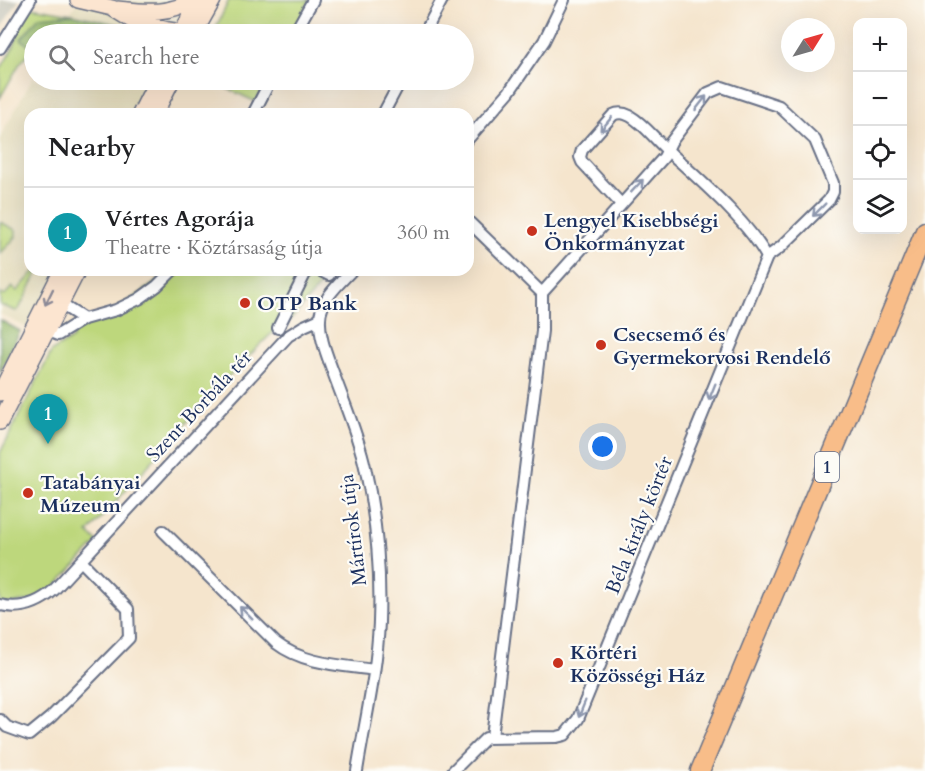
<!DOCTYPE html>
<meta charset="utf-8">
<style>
body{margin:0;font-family:Cardo,serif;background:#f6f6f6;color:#202124}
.controls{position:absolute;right:18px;top:18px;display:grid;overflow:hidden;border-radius:12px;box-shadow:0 6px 24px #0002}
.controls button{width:54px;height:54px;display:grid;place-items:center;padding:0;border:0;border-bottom:2px solid #e0e0e0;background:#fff;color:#202124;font:30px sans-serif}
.compass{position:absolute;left:781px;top:18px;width:54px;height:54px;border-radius:50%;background:#fff;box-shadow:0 6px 24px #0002;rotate:53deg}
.you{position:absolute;left:603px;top:447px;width:21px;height:21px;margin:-15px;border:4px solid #fff;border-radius:50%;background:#1a73e8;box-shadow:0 0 0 9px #1a73e833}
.badge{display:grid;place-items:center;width:39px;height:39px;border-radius:50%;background:#0b8043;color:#fff;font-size:20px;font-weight:700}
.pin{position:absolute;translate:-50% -50px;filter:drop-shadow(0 2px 3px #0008)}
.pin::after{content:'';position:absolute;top:32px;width:21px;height:18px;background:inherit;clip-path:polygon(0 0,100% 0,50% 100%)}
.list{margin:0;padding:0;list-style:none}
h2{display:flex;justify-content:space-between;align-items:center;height:78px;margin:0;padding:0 24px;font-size:26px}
h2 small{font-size:20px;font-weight:400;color:#757577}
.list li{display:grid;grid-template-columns:39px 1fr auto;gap:18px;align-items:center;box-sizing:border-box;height:90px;padding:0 24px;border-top:2px solid #e0e0e0}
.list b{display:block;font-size:22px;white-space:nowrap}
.list p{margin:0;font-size:20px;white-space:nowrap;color:#757577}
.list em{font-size:20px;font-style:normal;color:#757577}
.icon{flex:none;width:33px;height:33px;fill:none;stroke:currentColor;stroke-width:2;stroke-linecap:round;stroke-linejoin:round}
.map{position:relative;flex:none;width:925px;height:771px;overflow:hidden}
.search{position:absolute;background:#fff;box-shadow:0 6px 24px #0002;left:24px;top:24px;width:450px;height:66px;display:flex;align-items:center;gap:15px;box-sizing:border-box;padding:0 21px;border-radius:33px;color:#757577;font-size:22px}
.panel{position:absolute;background:#fff;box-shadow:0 6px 24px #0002;left:24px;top:108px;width:450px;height:168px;border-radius:18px}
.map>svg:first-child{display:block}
.built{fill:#e4dbba}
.industrial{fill:#c6c5b8}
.green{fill:#bdd77b;stroke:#6c836c;stroke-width:1.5}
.forest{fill:#96b86b;stroke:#587464;stroke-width:1.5}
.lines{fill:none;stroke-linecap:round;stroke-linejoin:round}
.street-casing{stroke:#676f85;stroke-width:14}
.secondary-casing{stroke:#676f85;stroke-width:18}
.primary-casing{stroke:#676f85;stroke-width:21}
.street{stroke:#fff;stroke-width:10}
.secondary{stroke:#fce5d0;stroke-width:15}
.primary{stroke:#f8bd89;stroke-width:18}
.oneway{stroke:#8d97ae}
.oneway2{stroke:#8c8a97}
.poi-dot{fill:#c8321e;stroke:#fdfcf7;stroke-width:2}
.labels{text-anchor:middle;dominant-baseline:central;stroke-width:4.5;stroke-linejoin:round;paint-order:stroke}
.shield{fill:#fdfcf7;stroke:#5f6c8c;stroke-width:1.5}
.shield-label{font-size:18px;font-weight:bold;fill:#1b2f5e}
.poi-label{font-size:20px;font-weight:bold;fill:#1b2f5e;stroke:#fdfcf7;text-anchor:start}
.street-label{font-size:20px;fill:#1b2f5e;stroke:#fdfcf7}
</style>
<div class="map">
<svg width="925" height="771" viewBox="0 0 925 771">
<rect width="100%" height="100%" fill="#fdfcf7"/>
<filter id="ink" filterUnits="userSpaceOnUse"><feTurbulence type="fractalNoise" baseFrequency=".0167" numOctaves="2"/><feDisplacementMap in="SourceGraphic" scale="12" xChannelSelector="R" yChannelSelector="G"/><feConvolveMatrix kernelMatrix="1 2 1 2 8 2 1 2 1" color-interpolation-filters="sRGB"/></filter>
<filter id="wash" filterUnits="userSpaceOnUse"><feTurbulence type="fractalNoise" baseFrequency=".008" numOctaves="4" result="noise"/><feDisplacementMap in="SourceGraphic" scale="24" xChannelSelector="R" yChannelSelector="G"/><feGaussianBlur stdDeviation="1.35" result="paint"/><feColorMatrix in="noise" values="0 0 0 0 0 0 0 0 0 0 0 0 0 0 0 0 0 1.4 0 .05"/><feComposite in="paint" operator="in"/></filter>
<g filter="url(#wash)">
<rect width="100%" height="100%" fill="#f5e5cd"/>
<path class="built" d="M78,0H195L180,34H58Z
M34,76V80H161L146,114H30V270H79L49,339L0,314V137Z"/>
<path class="industrial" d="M0,0H19L0,29Z"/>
<path class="green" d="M229,0H310L292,34H213Z
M31,7L72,14L39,18L21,39L34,50L32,49L19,65L0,98V70L14,46L21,23Z
M209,80H268L256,102Z
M0,222L16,230V237L0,254Z
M36,270H39L19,309L16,311L0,305V293L4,296L12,287L17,291Z
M173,270H319L329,275L294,316L269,336L222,383L88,533L98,542L43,599L0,605V453L52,351L73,338V327L116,310Z"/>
<path class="forest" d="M72,14L120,25L118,34H34V49H32L21,39L39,17Z
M0,320L20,331L0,373Z"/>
</g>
<g filter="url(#ink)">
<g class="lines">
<g class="street-casing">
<path id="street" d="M294,34L313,0
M424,34L442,0
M0,48L30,0
M253,114L266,89L264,80
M383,114L401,80
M468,139L509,92L544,41L564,0
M621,204L582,162L580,157L582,150L613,115C619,112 624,113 630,116C644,124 654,138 665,148C697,178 746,219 767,257
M468,221L542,293
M319,270L329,275
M352,270C340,283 320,300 320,319C319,337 327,355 333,372C344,403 358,434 365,467C376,517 381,570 379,622C377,672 365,721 357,771
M62,305L84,319
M278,328L307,270
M48,331L58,335L84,319L116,310L139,299L157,286L173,270
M163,531L276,643C303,664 341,665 374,670
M0,605C21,610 38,604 54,590L288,336L304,326L320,319
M0,720L7,727L29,735L51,717L129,638L128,609L81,561
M453,771L486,738L557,737L565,735L578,719L767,257L781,247L829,200L833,192V183L815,140L779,106L722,87L708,93L671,142L664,157L542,293V331L492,737"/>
</g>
<g class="secondary-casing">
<path id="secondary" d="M78,0L112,8L133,21L168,30L195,34
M118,9C147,12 167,15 194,0
M181,34L199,0
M194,34L213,0
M140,114L157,80
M155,114L172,80
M0,393L62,270
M0,422L78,270"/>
</g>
<g class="primary-casing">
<path id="primary" d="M700,771L925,231"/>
</g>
<use href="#street" class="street"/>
<use href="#secondary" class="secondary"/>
<use href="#primary" class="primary"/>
</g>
<defs><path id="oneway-shaft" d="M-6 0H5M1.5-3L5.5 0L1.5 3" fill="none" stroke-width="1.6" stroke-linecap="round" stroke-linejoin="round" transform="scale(1.5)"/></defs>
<g class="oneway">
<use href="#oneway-shaft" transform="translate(701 103) rotate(-52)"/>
<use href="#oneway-shaft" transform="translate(606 124) rotate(130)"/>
<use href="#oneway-shaft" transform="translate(637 186) rotate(-47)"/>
<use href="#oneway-shaft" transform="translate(819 210) rotate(135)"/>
<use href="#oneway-shaft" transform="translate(712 392) rotate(112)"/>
<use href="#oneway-shaft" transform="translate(246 613) rotate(-135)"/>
<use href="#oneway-shaft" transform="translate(582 709) rotate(112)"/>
</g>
<use class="oneway2" href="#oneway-shaft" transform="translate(49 297) rotate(116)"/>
</g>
<g class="poi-dot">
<circle cx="532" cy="231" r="6"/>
<circle cx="245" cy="303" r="6"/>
<circle cx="601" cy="345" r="6"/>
<circle cx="28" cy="493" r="6"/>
<circle cx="558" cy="663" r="6"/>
</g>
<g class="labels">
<rect class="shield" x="815" y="452" width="24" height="30" rx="4.5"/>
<g class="shield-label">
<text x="827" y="467">1</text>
</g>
<g class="poi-label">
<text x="544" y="220">Lengyel Kisebbségi<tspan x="544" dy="23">Önkormányzat</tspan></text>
<text x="257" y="303">OTP Bank</text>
<text x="613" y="334">Csecsemő és<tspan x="613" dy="23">Gyermekorvosi Rendelő</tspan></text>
<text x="40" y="482">Tatabányai<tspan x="40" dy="23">Múzeum</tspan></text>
<text x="570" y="652">Körtéri<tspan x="570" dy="23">Közösségi Ház</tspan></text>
</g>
<g class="street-label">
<text transform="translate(199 406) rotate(-47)">Szent Borbála tér</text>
<text transform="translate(639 525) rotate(-68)">Béla király körtér</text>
<text transform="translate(353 530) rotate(-97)">Mártírok útja</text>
</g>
</g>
</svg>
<div class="controls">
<button>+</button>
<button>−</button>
<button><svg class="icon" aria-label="locate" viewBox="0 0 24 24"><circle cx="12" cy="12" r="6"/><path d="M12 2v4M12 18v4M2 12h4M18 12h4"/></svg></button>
<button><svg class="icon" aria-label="layers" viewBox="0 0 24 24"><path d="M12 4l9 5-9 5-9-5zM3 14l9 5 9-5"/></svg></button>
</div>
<svg class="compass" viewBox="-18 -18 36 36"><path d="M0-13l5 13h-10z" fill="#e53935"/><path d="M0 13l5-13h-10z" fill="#757577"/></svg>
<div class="you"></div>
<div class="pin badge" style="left:48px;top:444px;background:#0f9aa8">1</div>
<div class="search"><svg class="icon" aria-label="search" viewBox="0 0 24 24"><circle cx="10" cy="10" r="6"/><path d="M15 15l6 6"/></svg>Search here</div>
<section class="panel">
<h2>Nearby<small></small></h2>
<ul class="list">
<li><span class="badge" style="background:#0f9aa8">1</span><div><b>Vértes Agorája</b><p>Theatre · Köztársaság útja</p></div><em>360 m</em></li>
</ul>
</section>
</div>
